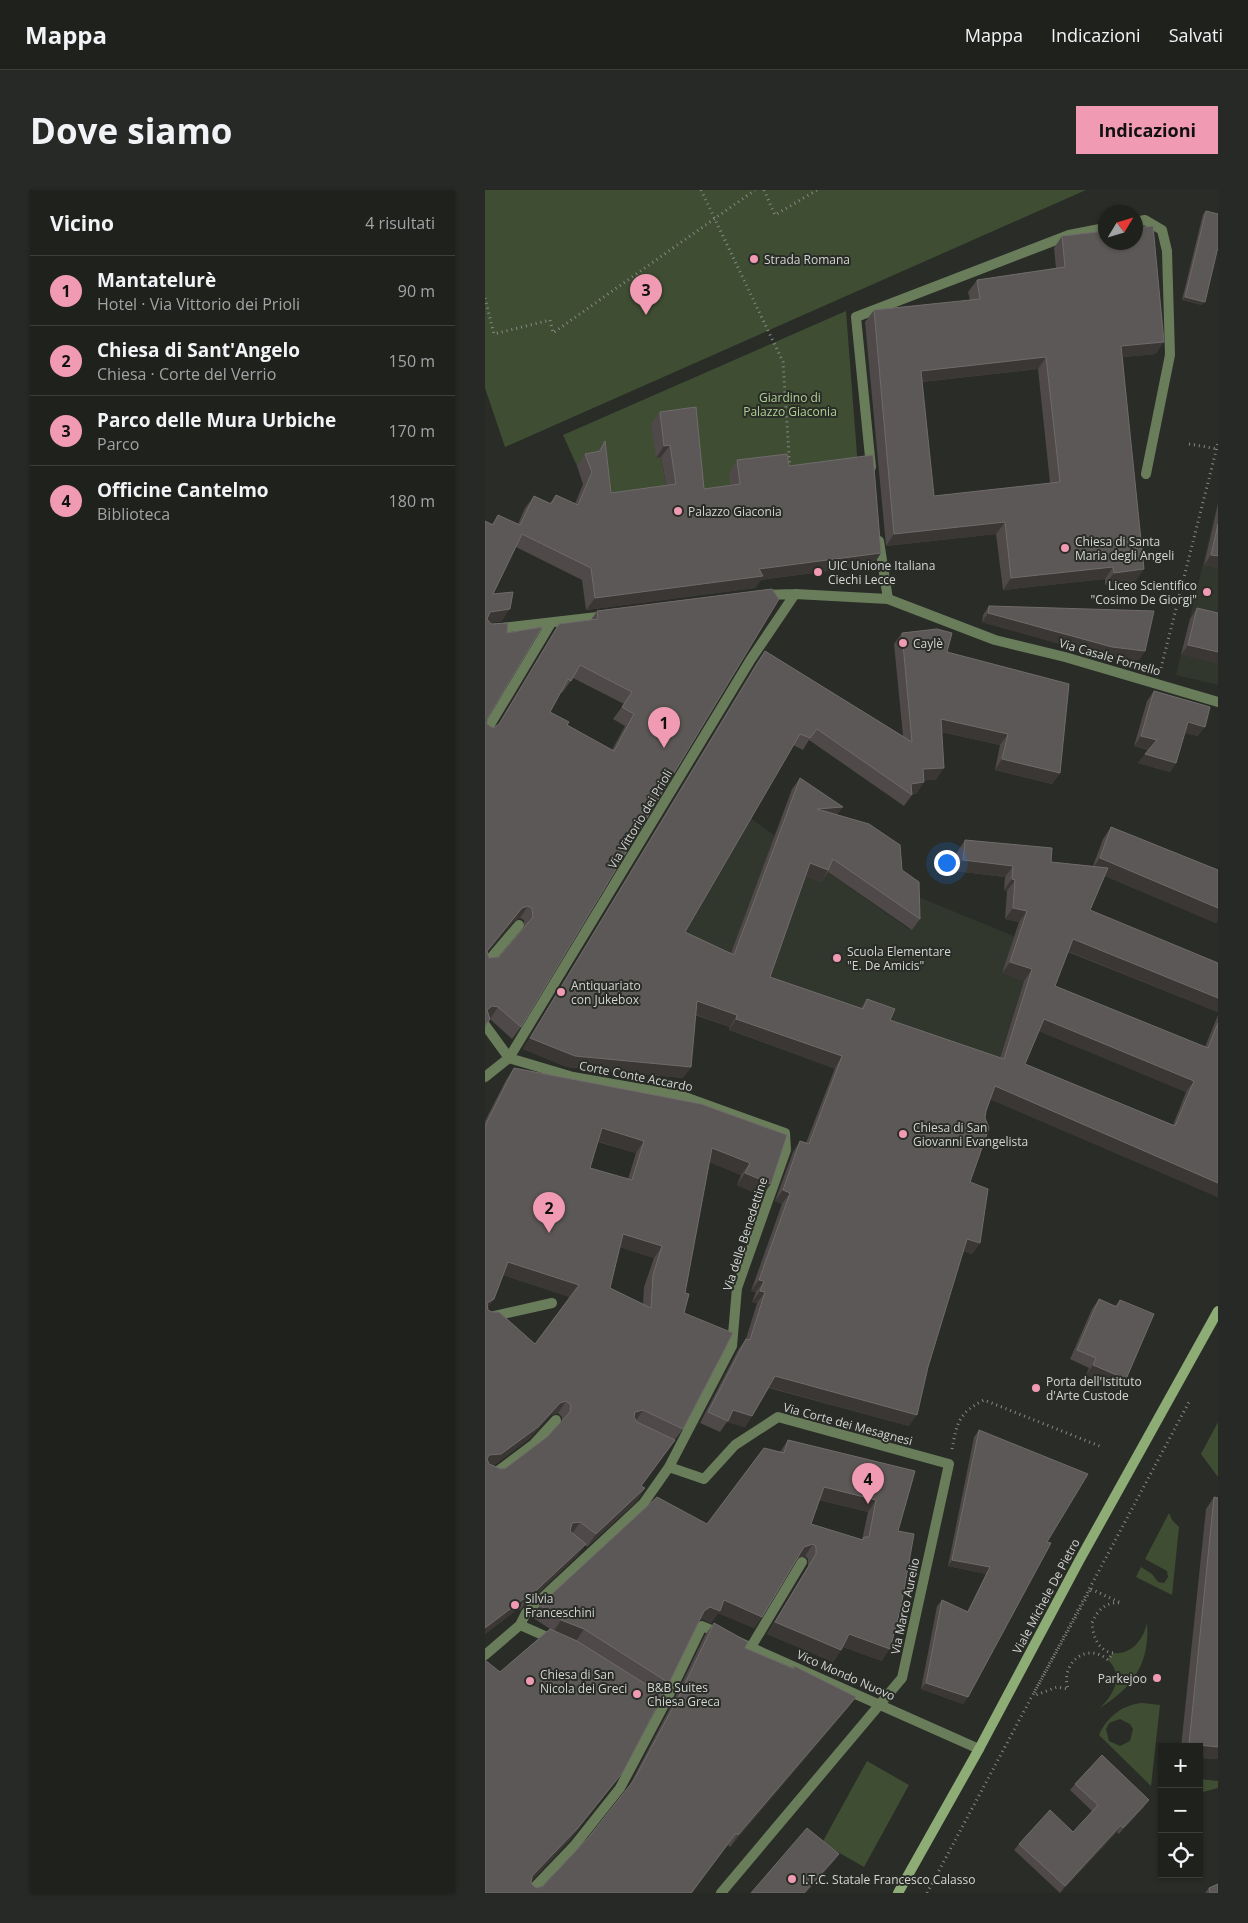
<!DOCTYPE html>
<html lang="it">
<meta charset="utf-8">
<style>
body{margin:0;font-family:"Open Sans",sans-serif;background:#272926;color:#f1f3f6}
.controls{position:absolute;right:15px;bottom:15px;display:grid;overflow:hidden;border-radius:0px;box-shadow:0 1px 4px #0004}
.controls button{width:45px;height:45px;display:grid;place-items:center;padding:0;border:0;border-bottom:1px solid #3c3e3b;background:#1f211d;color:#f1f3f6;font:25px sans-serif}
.compass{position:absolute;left:613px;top:15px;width:45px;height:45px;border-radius:50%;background:#1f211d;box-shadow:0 1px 4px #0004;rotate:52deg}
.you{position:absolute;left:461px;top:672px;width:18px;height:18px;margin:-12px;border:4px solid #fff;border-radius:50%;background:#1a73e8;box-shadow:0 0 0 8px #1a73e833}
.badge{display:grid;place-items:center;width:32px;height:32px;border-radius:50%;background:#f19ab4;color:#111;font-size:16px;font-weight:700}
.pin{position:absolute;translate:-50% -41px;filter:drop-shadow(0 1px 2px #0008)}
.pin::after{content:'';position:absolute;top:26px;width:18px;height:15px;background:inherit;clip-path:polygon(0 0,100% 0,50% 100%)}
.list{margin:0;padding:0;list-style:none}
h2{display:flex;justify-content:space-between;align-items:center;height:65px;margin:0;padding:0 20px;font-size:21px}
h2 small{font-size:16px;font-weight:400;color:#a1a3a4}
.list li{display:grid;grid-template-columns:32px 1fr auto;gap:15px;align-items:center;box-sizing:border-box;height:70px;padding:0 20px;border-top:1px solid #3c3e3b}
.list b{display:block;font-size:19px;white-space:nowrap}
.list p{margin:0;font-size:16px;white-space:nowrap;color:#a1a3a4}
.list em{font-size:16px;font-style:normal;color:#a1a3a4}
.icon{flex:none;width:28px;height:28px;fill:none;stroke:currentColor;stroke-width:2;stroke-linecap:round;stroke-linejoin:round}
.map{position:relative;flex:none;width:733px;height:1703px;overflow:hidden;border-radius:0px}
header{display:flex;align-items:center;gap:30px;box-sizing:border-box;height:70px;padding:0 25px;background:#1f211d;border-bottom:1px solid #3c3e3b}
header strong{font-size:24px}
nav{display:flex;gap:28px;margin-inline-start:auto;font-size:18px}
.intro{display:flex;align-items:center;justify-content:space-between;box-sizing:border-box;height:120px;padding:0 30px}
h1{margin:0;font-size:35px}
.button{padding:12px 22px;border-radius:0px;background:#f19ab4;color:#111;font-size:18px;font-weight:700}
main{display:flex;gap:30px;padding:0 30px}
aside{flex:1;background:#1f211d;border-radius:0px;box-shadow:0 1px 4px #0004}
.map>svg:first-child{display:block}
.built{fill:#32372d}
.green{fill:#3f4e33;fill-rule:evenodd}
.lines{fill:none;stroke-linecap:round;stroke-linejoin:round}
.path{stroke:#868985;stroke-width:3;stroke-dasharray:1 4;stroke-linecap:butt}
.lane{stroke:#6a7d5b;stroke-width:10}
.street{stroke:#6a7d5b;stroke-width:10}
.secondary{stroke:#8eac75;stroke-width:10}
.wall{fill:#4f4949;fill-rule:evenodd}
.shaded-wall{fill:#3a3735}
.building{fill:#5d5858;stroke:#706b6b;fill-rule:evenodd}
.poi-dot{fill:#f19ab4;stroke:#292c27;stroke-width:2}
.labels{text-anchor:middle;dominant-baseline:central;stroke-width:4;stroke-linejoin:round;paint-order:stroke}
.poi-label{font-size:12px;fill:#d3d5d2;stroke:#292c27;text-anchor:start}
.park-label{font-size:12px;fill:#b0d292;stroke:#292c27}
.street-label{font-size:12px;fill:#d3d5d2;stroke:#292c27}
</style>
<header>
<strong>Mappa</strong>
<nav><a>Mappa</a><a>Indicazioni</a><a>Salvati</a></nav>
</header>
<div class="intro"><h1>Dove siamo</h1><a class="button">Indicazioni</a></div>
<main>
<aside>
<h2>Vicino<small>4 risultati</small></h2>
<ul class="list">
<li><span class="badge">1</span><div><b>Mantatelurè</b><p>Hotel · Via Vittorio dei Prioli</p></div><em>90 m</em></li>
<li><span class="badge">2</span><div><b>Chiesa di Sant'Angelo</b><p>Chiesa · Corte del Verrio</p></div><em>150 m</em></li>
<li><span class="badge">3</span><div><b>Parco delle Mura Urbiche</b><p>Parco</p></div><em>170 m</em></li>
<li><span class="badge">4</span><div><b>Officine Cantelmo</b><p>Biblioteca</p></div><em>180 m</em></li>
</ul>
</aside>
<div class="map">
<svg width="733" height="1703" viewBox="0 0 733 1703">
<rect width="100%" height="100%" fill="#292c27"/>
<path class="built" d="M733,312V495L691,485Z
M265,628L424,739L426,704L529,746L518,783L539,791L511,880L395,896L244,840V837L155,805Z"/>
<path class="green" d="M0,0H601L20,257L0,198Z
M361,121L373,278L248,313L224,316L204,262L171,268L176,267L184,312L118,315L92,276L78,245Z
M733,1232V1287L716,1264Z
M684,1323L687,1330L694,1337L687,1405L651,1387L656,1377L667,1384L673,1392L679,1393L683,1387L682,1381L660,1369Z
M662,1432C665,1473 649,1496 615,1518C628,1505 640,1486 623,1470L628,1463C647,1465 659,1449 662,1432Z
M658,1513L675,1515L666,1596L614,1545C622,1527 638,1514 658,1513ZM635,1529L645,1534L648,1539L645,1551L635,1556L624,1551L621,1539L624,1533Z
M382,1571L424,1595L379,1677L337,1653Z
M714,1589L733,1591V1598L714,1603Z"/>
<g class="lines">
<path class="path" d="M216,0L298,172L305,280
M279,0L290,25L332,0
M0,108L9,144L65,130L68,143L270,0
M704,254L733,259
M676,478L733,253
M467,1259C472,1232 474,1223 499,1210L617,1257
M606,1399L636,1413C622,1411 612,1420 607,1433C608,1446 613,1461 628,1463L623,1470C601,1451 575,1474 583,1499L572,1497L551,1505L549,1503Z
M442,1703L704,1212"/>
<path class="lane" d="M650,32L660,30L677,40L682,61L685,165L661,284
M386,277L371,127L584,45L620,38
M394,351L403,409"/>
<path class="street" d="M276,405L310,404L403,409L510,450L580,467L733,512
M0,440L121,426
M0,543L66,433
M0,775L34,735
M0,835L24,868
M0,887L24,868L266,469L310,404
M0,1128L67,1113
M184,1277L219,1289L250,1255L293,1227L464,1274L417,1488L236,1703
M0,1282L9,1284L49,1254L71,1230
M35,1435L69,1450
M249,1450L494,1559
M266,1457L317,1372
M0,1465L35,1435L41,1423L158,1314L184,1277L247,1156L252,1098L301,960L300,943L197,906L88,887L24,868
M44,1703L89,1656L135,1598L179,1515L217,1436L236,1444"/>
<path class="secondary" d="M413,1703L494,1559L594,1371L733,1121"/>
</g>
<path class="wall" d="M721,21L717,115L697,110L718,24Z
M577,46L671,164L638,167L651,391L620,395V389L518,400L511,344L401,356L380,132L389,120L485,110L483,102L492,90L571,78L569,58ZM553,179L565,293L449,306L437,192Z
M175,222L219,299L245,295L244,283L252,270L304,276L396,363L388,375L276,390L270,398L101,420L97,390L31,357L8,404L17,431L5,433L2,534L8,538L13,535L66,447L74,434L106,430L112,421L287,399L36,837L27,849L5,829L0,836V331L7,334L13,325L33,334L40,318L49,306L65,313L71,305L90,314L98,294L92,276L100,264L112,262L120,251L126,303L181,295L176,267L171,268L166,234ZM88,488L139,514L128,529L140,536L127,560L82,535L65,522L76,502L77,503ZM35,728L39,730V737L14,767L4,768L2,762L29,731Z
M733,314V378L719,375Z
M504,416L660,461L654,470L621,467L497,432L498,425Z
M712,418L733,423L696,465L705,429Z
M417,443L462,462L575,583L567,594L510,580L515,555L456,542L451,590H439V592L431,604H427V605L419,616L324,550L318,560L308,555L200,742L246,763L307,599L315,588L352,625L417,680L435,729L427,740L343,682L336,692L320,686L285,787L376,818L382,809L405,830L515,868L539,791L517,783L534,732L520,729L522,701L519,700L520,687L470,681L472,662L480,650L566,672L608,676L618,649L626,637L733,680V729L731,733L620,686L605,720L733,822L583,762L570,796L720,857L733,825V1007L505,909L501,921L485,992L495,1053L487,1064L478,1061L424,1236L284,1198L267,1226L260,1237L242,1232L235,1242L215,1233L253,1160L261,1149L272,1113L267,1112L271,1102L266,1101L297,1014L290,1011L308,962L315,951L321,953L350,878L244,840L245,837L210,825L206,877L198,888L82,877L38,859L272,472L280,461L418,546L409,454ZM554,841L701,902L688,935L540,874Z
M669,501L713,546L700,543L691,573L685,582L653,573L663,560L649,556L662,511Z
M29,878L302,945L277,1006L252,995L256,985L224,972L200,1103L198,1239L156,1296L160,1298L152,1311L102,1357L100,1355L92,1366L35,1420L33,1419L0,1444V931L21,890ZM113,952L151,963L143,989L105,978ZM135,1057L169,1068L159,1097L158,1114L125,1098ZM18,1085L85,1107L50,1154L3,1120V1117L9,1109ZM73,1223L77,1227V1231L62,1247L21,1278L16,1279L8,1276L44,1249L66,1225Z
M614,1109L630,1116L635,1110L641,1189L634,1199L601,1185L604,1178L585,1169L607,1119Z
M494,1240L562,1352L483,1507L478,1514L436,1499L452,1416L457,1410L482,1422L501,1384L463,1376L489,1247Z
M303,1250L430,1281L413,1341L397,1471L358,1457L348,1472L282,1444L323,1376V1369L320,1366L313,1368L277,1427L269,1438L233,1423L226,1433L217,1429L215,1430L184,1493L177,1504L129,1594L84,1651L47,1690L46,1693L51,1698L58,1696L103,1648L143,1598L185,1518L220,1445L229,1433L260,1458L308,1478L309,1476L371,1507L362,1519L245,1657L243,1655L207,1703H0L15,1482L65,1439L47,1427L55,1415L222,1334L295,1262ZM334,1310L383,1322L377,1350L326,1334Z
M729,1307L733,1308V1569L714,1568V1557H696L721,1319Z
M590,1594L659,1617L634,1644L632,1642L575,1703L529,1660L534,1654L588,1642L607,1621L585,1600Z
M724,1698L733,1703H720Z"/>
<path class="shaded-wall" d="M700,107L720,112L717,115L697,110Z
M679,152L671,164L628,168L636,156Z
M561,167L553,179L427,193L436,181Z
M185,255L176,267L171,268L179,256Z
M520,332L511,344L401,356L409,344Z
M396,363L388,375L276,390L270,398L101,420L110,408L274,379Z
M726,365L733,366V378L719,375Z
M628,377L620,389L518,400L526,388Z
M659,379L651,391L620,395L629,383Z
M25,419L17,431L0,434L5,422Z
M503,423L660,461L654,470L621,467L497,432Z
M703,455L733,462V474L696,465Z
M456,529L523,544L515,555L448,540Z
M703,532L720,537L713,546L696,542Z
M656,546L672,550L665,560L649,556Z
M660,564L691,573L685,582L653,573Z
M517,569L575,583L567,594L510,580Z
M459,578L451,590L430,591L438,579Z
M439,592L431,604H425L426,594Z
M358,617L350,628L332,619Z
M615,668L733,718V729L731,733L606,680Z
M478,670L528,676L520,687L470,681Z
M325,673L343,680L336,692L317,685Z
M527,689L530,690L522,701L519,700Z
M43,716L35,728L29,731L0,765V764L37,718Z
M528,718L542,721L534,732L520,729Z
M588,749L733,808V822L580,760Z
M525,772L547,779L539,791L517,783Z
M212,811L252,825L245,837L204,822Z
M7,816L13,817L5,829L2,820Z
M251,829L357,866L350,878L244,840Z
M559,829L709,891L701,902L551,840Z
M45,848L206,877L198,888L82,877L38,859Z
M510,896L733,993V1007L502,908Z
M117,938L159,951L151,963L109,950Z
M227,958L265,973L256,985L218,970Z
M260,983L286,994L277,1006L252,995Z
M298,1000L305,1003L297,1014L290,1011Z
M138,1044L177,1056L169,1068L130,1056Z
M482,1049L495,1053L487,1064L474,1060Z
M23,1072L94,1095L85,1107L15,1084Z
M274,1090L279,1091L271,1102L266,1101Z
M275,1101L280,1102L272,1113L267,1112Z
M9,1109L0,1121L2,1113Z
M608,1175L641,1189L634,1199L601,1185Z
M290,1186L432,1225L424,1236L283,1197Z
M81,1211L73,1223L66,1225L44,1249L7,1277H0V1270L4,1265L75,1213Z
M158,1220L150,1232L141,1235L150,1222Z
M248,1220L267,1226L260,1237L242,1232Z
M339,1297L391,1310L383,1322L330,1309Z
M160,1298L152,1311L102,1357L111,1344Z
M95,1332L87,1344L78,1345L87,1333Z
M101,1354L92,1366L35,1420L43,1408Z
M328,1354L320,1366L311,1368L319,1357Z
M467,1370L505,1377L501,1384L463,1376Z
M41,1407L33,1419L0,1444V1438Z
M239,1410L277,1427L269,1438L233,1423L226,1433L217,1429L211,1433L219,1421Z
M76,1430L99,1439L91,1451L68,1442Z
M290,1432L356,1460L348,1472L282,1444Z
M364,1444L405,1459L397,1471L355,1456Z
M441,1493L483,1507L478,1514L436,1499Z
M371,1507L362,1519L245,1657L253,1645Z
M704,1554L733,1557V1569L714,1568V1557H702Z
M138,1582L129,1594L84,1651L39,1699L47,1686Z
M664,1610L659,1617L634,1644L638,1638Z
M636,1635L632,1642L575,1703L580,1696Z
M251,1643L243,1655L206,1703Z
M354,1664L347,1674L321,1703H319Z"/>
<path class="building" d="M721,21L733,24V57L720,112L700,107Z
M668,36L679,152L636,156L659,379L629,383L628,377L526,388L520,332L409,344L389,120L495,109L492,90L580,77L577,46L620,41V52H650V38ZM561,167L575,292L449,306L436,181Z
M211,217L219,299L255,294L252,270L302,264L304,276L388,265L396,363L274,379L278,386L110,408L106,378L37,344L8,404L28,402L25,419L5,422L2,429L6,434L23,433L22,443L57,437L3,527L2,534L8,538L14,534L74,434L113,429L112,421L287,399L294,409L36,837L13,817L7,816L2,820L5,829L0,836V331L8,335L13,325L35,335L49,306L66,314L71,305L93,315L107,282L100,264L115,261L120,251L126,303L191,294L185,255L179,256L175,222ZM95,475L147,502L137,517L149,524L129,561L82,535L84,532L65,522L83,489L86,491ZM43,716L47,718L48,727L14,767L4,768L2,761L37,718Z
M733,334V366L726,365Z
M504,416L669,421L660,461L627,457L503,423Z
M712,418L733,423V462L703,455Z
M452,439L467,443L462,462L584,494L575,583L517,569L523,544L456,529L459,578L438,579L439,592L426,594L427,605L332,539L325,548L315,544L200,742L249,765L315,588L358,617L332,619L384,634L415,655L417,680L434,692L435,729L348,669L343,680L325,673L285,787L378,819L382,809L410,819L405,830L519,869L547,779L525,772L542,721L528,718L530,690L527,689L528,676L478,670L480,650L567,658L566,672L623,678L605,720L733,773V808L588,749L570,796L723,858L733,833V993L510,896L501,921L500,928L504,938L485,992L503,999L495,1053L482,1049L443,1177L432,1225L290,1186L267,1226L248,1220L243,1231L223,1222L261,1149L265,1150L280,1102L275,1101L279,1091L274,1090L305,1003L298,1000L315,951L324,954L357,866L251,829L252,825L212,811L206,877L90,866L45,848L280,461L427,552L417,443ZM559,829L709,891L690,936L540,874Z
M669,501L725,517L720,537L703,532L691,573L660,564L672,550L656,546Z
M626,637L733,680V718L615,668Z
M29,878L216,914L302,945L286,994L260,983L265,973L227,958L200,1103L204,1104L199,1123L248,1143L198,1239L158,1220L150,1222L149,1227L152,1232L190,1250L156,1296L160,1298L111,1344L95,1332L87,1333L85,1341L101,1354L43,1408L41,1407L0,1438V936ZM117,938L159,951L147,990L105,978ZM138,1044L177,1056L168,1085L166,1118L125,1098ZM23,1072L94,1095L50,1154L14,1122H7L3,1120L2,1113L9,1109ZM81,1211L86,1215L85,1222L62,1247L21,1278L16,1279L4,1274L2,1269L4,1265L16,1264L53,1237L75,1213Z
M614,1109L632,1117L635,1110L669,1124L641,1189L608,1175L611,1168L592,1160Z
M494,1240L603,1284L562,1352L566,1353L483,1507L441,1493L457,1410L483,1422L505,1377L467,1370Z
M303,1250L430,1281L413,1341L429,1344L416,1417L405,1459L364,1444L356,1460L290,1432L331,1364V1357L328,1354L319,1357L277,1427L239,1410L235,1421L225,1417L219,1421L184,1493L99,1439L76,1430L55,1415L172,1307L222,1334L279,1258L299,1263ZM339,1297L391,1310L384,1347H379L378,1350L326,1334Z
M729,1307L733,1308V1557L704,1554Z
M229,1433L263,1452L260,1458L309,1479V1476L371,1507L253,1645L251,1643L206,1703H0V1470L15,1482L65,1439L92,1451L178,1505L138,1582L92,1639L47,1686L46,1693L51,1698L58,1696L103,1648L149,1590L194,1506Z
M617,1565L664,1610L638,1638L636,1635L580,1696L534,1654L565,1620L588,1642L613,1615L590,1594Z
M322,1638L354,1664L319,1703H266Z
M733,1694V1703H725L724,1698Z"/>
<g class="poi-dot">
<circle cx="269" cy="69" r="5"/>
<circle cx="193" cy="321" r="5"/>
<circle cx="580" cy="358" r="5"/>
<circle cx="333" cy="382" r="5"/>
<circle cx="722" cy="402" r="5"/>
<circle cx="418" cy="453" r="5"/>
<circle cx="352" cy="768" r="5"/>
<circle cx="76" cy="802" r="5"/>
<circle cx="418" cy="944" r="5"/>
<circle cx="551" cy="1198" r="5"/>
<circle cx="30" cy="1415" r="5"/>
<circle cx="672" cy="1488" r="5"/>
<circle cx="45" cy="1491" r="5"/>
<circle cx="152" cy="1504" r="5"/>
<circle cx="307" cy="1689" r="5"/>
</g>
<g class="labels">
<g class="poi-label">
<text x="279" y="69">Strada Romana</text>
<text x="203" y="321">Palazzo Giaconia</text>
<text x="590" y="351">Chiesa di Santa<tspan x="590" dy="14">Maria degli Angeli</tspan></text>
<text x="343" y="375">UIC Unione Italiana<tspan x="343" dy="14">Ciechi Lecce</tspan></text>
<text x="712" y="395" text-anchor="end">Liceo Scientifico<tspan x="712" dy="14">"Cosimo De Giorgi"</tspan></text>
<text x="428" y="453">Caylè</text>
<text x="362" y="761">Scuola Elementare<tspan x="362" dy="14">"E. De Amicis"</tspan></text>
<text x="86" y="795">Antiquariato<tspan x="86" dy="14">con Jukebox</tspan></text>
<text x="428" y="937">Chiesa di San<tspan x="428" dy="14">Giovanni Evangelista</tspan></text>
<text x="561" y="1191">Porta dell'Istituto<tspan x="561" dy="14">d'Arte Custode</tspan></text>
<text x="40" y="1408">Silvia<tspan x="40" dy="14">Franceschini</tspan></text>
<text x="55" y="1484">Chiesa di San<tspan x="55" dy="14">Nicola dei Greci</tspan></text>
<text x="662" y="1488" text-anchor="end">Parkejoo</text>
<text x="162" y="1497">B&amp;B Suites<tspan x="162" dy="14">Chiesa Greca</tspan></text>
<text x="317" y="1689">I.T.C. Statale Francesco Calasso</text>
</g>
<g class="park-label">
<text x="305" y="207">Giardino di<tspan x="305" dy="14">Palazzo Giaconia</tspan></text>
</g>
<g class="street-label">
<text transform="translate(625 467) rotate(16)">Via Casale Fornello</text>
<text transform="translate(155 629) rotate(-59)">Via Vittorio dei Prioli</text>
<text transform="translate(151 886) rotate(11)">Corte Conte Accardo</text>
<text transform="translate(260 1044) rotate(-72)">Via delle Benedettine</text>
<text transform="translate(363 1234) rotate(15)">Via Corte dei Mesagnesi</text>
<text transform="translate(561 1406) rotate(-62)">Viale Michele De Pietro</text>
<text transform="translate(420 1416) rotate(-78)">Via Marco Aurelio</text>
<text transform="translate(361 1485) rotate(24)">Vico Mondo Nuovo</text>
</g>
</g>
</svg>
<div class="controls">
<button>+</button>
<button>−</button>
<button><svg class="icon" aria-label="locate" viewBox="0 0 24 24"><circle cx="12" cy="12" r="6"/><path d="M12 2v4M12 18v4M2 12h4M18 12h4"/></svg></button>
</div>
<svg class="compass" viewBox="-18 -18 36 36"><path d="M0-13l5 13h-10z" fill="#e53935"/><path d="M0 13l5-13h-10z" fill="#a1a3a4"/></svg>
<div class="you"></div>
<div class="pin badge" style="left:179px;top:558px">1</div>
<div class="pin badge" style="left:64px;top:1043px">2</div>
<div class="pin badge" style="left:161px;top:125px">3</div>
<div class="pin badge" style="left:383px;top:1314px">4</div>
</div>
</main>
